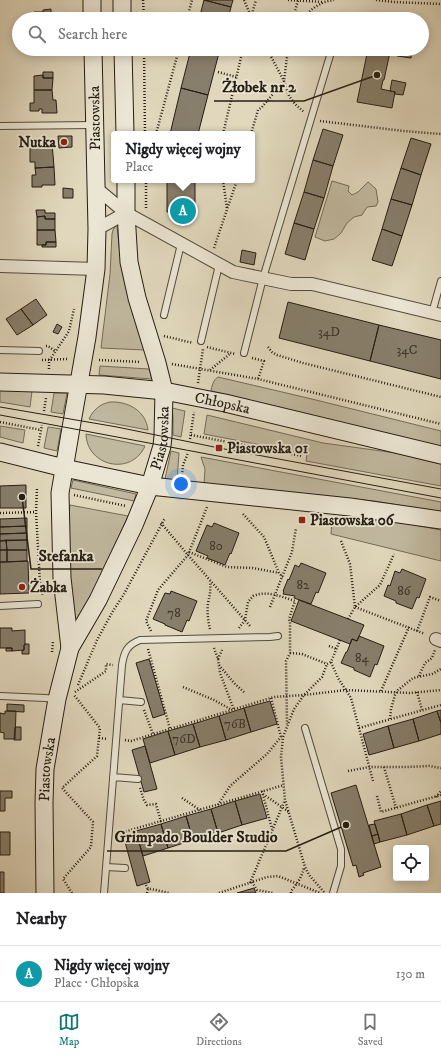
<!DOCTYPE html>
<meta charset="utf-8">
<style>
body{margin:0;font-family:"IM FELL DW Pica",serif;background:#f2f2f2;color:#202124}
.controls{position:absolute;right:12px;bottom:12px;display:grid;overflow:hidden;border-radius:4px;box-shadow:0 2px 10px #0003}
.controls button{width:36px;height:36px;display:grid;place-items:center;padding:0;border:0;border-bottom:1px solid #e0e0e0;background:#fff;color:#202124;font:20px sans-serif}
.you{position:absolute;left:181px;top:484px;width:14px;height:14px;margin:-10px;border:3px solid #fff;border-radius:50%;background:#1a73e8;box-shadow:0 0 0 6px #1a73e833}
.badge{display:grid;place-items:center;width:26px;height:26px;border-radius:50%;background:#0f766e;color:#fff;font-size:13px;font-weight:700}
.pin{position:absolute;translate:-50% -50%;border:2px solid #fff;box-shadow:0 1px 4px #0006}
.popup{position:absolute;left:111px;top:131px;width:144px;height:52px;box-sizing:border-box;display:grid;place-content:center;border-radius:4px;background:#fff;filter:drop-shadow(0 1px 3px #0005);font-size:13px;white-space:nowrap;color:#757577}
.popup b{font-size:15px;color:#202124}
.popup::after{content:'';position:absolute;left:50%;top:100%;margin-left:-8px;border:8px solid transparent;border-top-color:#fff}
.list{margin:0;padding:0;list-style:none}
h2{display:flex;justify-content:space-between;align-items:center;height:52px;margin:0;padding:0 16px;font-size:17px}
h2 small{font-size:13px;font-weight:400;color:#757577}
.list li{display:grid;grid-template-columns:26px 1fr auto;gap:12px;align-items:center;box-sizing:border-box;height:56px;padding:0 16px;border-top:1px solid #e0e0e0}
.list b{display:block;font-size:15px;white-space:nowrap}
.list p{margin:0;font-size:13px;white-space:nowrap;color:#757577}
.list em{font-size:13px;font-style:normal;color:#757577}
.icon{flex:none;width:22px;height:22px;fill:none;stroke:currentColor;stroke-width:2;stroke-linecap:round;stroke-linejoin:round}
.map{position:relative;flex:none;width:441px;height:893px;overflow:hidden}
.search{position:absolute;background:#fff;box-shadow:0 2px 10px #0003;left:12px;right:12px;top:12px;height:44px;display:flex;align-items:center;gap:10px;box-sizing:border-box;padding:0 14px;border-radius:22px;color:#757577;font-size:15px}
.sheet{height:108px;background:#fff}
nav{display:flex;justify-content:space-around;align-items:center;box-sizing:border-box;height:56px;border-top:1px solid #e0e0e0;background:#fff;font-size:11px;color:#757577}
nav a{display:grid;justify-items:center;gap:2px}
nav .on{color:#0f766e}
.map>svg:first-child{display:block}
.green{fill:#c0b89f;stroke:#736b59}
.building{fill:#877e6b;stroke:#261e13}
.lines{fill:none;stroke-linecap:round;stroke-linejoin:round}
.lane-casing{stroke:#544c3d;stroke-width:8}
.street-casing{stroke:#544c3d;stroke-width:14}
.secondary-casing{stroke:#261e13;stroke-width:19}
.path{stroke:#261e13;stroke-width:2.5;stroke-dasharray:1 2;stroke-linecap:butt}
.lane{stroke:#ebe5d3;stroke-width:6}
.street{stroke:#ebe5d3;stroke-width:12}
.secondary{stroke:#ebe5d3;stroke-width:17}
.tram{stroke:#261e13;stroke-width:1}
.poi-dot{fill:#8f2418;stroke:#ebe5d3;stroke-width:1.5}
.labels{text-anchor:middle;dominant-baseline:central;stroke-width:3.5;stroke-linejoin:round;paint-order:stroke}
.number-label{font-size:13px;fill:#3e3629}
.street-label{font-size:15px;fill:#261e13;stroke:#ebe5d3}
.poi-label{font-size:15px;font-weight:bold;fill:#261e13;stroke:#ebe5d3;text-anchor:start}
.leader{fill:none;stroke:#261e13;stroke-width:1.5}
.callout-dot{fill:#261e13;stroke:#ebe5d3;stroke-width:1.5}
.callout-label{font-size:16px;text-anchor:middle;font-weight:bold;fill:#261e13;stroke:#ebe5d3;stroke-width:3.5;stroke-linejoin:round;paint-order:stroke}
</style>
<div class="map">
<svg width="441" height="893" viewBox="0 0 441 893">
<rect width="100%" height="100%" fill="#e0d7bc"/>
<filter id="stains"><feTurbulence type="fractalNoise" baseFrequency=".005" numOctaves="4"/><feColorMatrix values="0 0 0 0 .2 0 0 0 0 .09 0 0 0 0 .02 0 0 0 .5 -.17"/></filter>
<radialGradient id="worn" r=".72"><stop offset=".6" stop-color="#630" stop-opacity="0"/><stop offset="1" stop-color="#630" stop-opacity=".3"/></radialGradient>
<path class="green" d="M332,181L349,186L348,191L352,195L358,192L368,182L376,189L378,202L376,206L367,207L362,215L354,217L347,223L341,233L334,239L325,241L315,237Z
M116,225L117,226L120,256L126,288L145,350L101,348L110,274L112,234L113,230Z
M100,366L149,369L152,379L99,375Z
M218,377L312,399L441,431V447L300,412L211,391C212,386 213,380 218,377Z
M0,390L32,391L30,407L0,402Z
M54,393H67L63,414L51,412Z
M110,402C128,401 146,411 148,430L89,419C93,410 100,404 110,402Z
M172,408L185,411L181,437L173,435V418Z
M207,415L323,443L396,453L441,464V486L306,461L307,454L204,434Z
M0,426L25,430L23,443L0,437Z
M48,427L61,429L57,451L44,448Z
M86,434L145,446C132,476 87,467 86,434Z
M171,451L179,453L177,481L165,479Z
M201,457L441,502V512L374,501L204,484L205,469Z
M73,480L136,494L134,501L71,488Z
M70,505L128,516L76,629L72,627L68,522Z
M388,520L441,530V561L331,534L332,521Z"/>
<path class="building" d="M204,0H233L231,7Z
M204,0L231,7L228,19H199Z
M51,9V14H43V10Z
M34,12H43V14H52V19H34Z
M22,49H52V51H22Z
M191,49H220L208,95L181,88Z
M368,49H389L388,52H390L384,80H383L381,89L395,92L392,108L357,102Z
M398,49H412L411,58L397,56Z
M43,72H53V78H43Z
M43,75V78H53L52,90H34V76Z
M392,80L406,83L403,95L395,94V92L390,91Z
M181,88L208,95L198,134H170Z
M34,90H52L53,100H56L57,113H42V109H39V111H30V103H34Z
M323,129L343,135L333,166L313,160Z
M58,136H72V147L59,148Z
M411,138L431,144L421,175L401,168Z
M30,143H52L54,167L35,168V162H30Z
M313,160L333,166L324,198L304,192Z
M54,167L55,185H42V187H32V175H36L35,168Z
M401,168L421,175L412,205L391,199Z
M167,180H195V211L167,212Z
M63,188L73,189V198H63Z
M304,192L324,198L314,229L294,223Z
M391,199L412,205L402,236L382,229Z
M36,210H45V213H55V219H45V216L37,217Z
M45,216V219H55V230H37V217Z
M294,223L314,229L305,260L285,254Z
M382,229L402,236L392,266L372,260Z
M37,230H55L56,242H46V245H37Z
M46,242H56V247H42V245H46Z
M242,250L256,253L254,265L240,262Z
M36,299L47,315L33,325L21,309Z
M288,302L379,325L370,361L279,338Z
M21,309L33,325L17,335L6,319Z
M57,324L62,327L58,334L53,332Z
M379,325L441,340V379L370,361Z
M26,485V508H0V486Z
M27,518V526L0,527V519Z
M214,523L239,533L231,554L230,553L225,565L207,558L208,556L196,551L207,525L212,527Z
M27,526V533L0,534V527Z
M27,533V540L0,541V534Z
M6,540H27V550H7Z
M6,540L7,550H0V541Z
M0,550H7V562H0Z
M7,550H27V561L7,562Z
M28,561L29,593L0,594V562Z
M301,563L326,573L318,593L316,592L311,604L294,598L295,596L283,594L284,592L283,591L288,579L289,580L295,565L299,567Z
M402,569L426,579L419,598L417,597L412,609L396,603V601L384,596L388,585L390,586L395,571L400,573Z
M171,591L197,601L189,621L187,620L182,632L165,625V624L153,619L165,593L170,594Z
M299,600L364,625L357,641L352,639L350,644L291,621Z
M0,628H12V631L25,630V645H24V650L12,651V648H0Z
M359,636L384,646L377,665L375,664L370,677L354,670V668L341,663L346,652H347L352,639L357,641Z
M25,644H29V654H22V651L24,650V645H25Z
M6,648H12V651H6Z
M149,659L165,714L153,718L136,663Z
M270,701L277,724L251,732L244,708Z
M7,704L24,705V712L7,711Z
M244,708L251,732L226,740L219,716Z
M441,710V723L437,711Z
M5,711H16L15,739H4V733L0,732V713L5,714Z
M437,711L441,723V734L419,741L413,719Z
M219,716L226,740L200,747L193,724Z
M413,719L419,741L394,748L388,726Z
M193,724L200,747L175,755L168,731Z
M388,726L394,748L369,755L363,734Z
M15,727H21V740H14Z
M168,731L175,755L150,763L143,739Z
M145,746L157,789L144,792L132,750Z
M356,785L381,867L363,873L364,875L359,877L356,865L353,866L331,793Z
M0,791H12V798H5V811H0Z
M260,794L267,818L242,825L235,801Z
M235,801L242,825L218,833L211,809Z
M441,801V824L434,826L427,805Z
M427,805L434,826L407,835L401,814Z
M211,809L218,833L193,840L186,816Z
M401,814L407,835L380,842L374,821Z
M186,816L193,840L168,848L161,824Z
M161,824L168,848L143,856L136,831Z
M375,824L378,834L372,836L369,825Z
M0,832H10V855H0Z
M378,834L380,842L374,844L372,836Z
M138,839L150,882L137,886L125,842Z
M0,872H4V893H0Z
M254,888L256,893H237Z"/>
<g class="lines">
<g class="lane-casing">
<path id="lane" d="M0,126L94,125
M432,313L441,281
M164,315L181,244
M201,341L219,265
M0,350L39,351
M244,353L263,278L332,49
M0,606L38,604
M0,696L45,698L56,699
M119,700L141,702
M305,728L341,849V866L333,893
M113,777L138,779
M106,867L125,868
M104,893L122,665C124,652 127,645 140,640L270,637L278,636"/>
</g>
<g class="street-casing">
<path id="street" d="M96,188L126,213L233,272L291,284H312L441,315
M97,229L126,213
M0,266L96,269
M436,639L441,641"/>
</g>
<g class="secondary-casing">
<g id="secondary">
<path d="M92,0V19"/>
<path d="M122,0V19"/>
<path d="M123,49L125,134"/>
<path id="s1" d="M0,382L104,385L164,391L225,403L441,455"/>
<path d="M0,452L64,468L150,486L350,507L441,520"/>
<path d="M70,648L62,578L60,493L71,428L87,337L96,269L97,229L93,49"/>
<path id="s2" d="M45,893L44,803L45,769L57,699L70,648L98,600L134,525L150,486L162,446L163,436L164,391L157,363L137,298L129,262L126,213V180"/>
</g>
</g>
<path class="path" d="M143,0L144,19
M244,0L252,19
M288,0L323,2
M376,0L394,2L441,4
M251,17L256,0
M187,19L192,0
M293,19L298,0
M300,19L315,7L324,2L334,0
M144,49L145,134
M267,49L284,81L289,96L295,104L304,112
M218,72L236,77
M320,121L404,131L441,134
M156,134L179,49
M223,134L243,49
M251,134L258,110L262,107L284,81L288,49
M223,180L227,209
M146,208V180
M214,248L237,180
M164,336L193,343
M46,346H48L55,351
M207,347L235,354
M268,347L272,352L277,355L303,363L441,397
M252,358L264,361L258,379
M42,360L67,359
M99,360L141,362
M172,364L258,379L441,424
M49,369V361L69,331L74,309
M210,370L231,353
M198,383L203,349
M44,411L46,398
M0,422L41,430
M191,435L302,456
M190,439L194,412
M38,446L42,425
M182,475L183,465L188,453
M37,489L36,512L40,583L43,596
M74,495L126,506
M0,513L36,512
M243,514L264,537L279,573L283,577
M161,523L188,555L250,626
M341,541L350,564L355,607
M189,552L227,567L253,568L279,573
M270,607L292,552L296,528
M355,607L425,634
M348,619L355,607L380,585L394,554
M239,628L245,620L248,602L253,596C267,590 282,597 295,601L289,619L290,622V653L286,661L287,724
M210,629C208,621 207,612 208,603C210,594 211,591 210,581
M151,631L146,621L158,590L188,555L207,507
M417,631L430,597L441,601
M340,640L331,662L338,678L351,698L373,781
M329,646L337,649
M214,648L218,659L220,673L234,710
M148,649L170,729
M52,652L53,641
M290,653L302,654L327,664L331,662
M218,659L223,648
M219,665L234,683L245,693
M419,676L425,663L432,658L435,650
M78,685L97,640L113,611L124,594L165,518
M183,687L214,700L232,710
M381,691L409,627
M75,692L106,671V664L113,665
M417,692L422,710
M271,698L281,737H282
M144,710L153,734
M390,719L391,709L395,695L398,690L413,678L432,674L441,669
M359,728L441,705
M99,738L108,739
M125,740L131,741L274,697L304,695L346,690L410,693L441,690
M384,767L396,808
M348,771L369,767H407L429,766L441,768
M140,788L144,800L147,805L156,804L161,822
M262,791L272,829
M263,794L289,812
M377,796L381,812L441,795
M436,797L441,791
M182,798L200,810
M218,805L230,786L267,754L281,737
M117,834L284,785
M252,882L257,890L273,893
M250,883L285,800
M146,885L148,889
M324,892L309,875L305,867L285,800L281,757L283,737L294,709L304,695L322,677L327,664
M72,893L63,879L91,847L93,822L62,788L97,756L100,728L74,695
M147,893L148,889H151L169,893
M219,893L267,877L278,876L320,893
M291,893V891C297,884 302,877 304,867"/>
<use href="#lane" class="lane"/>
<use href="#street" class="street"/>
<use href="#secondary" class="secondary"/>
<path class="tram" d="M0,407L117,427L219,448L441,489
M0,415L441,498"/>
</g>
<g class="poi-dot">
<circle cx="64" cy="142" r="4"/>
<rect x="215" y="444" width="8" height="8" rx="2"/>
<rect x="298" y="516" width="8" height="8" rx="2"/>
<circle cx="22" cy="587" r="4"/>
</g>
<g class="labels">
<g class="number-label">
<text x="329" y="332">34D</text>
<text x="407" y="350">34C</text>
<text x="216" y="546">80</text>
<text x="303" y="585">82</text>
<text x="404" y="591">86</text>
<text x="174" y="613">78</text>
<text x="362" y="658">84</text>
<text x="235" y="724">76B</text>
<text x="184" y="739">76D</text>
</g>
<g class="street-label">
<text transform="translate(95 118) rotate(-91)">Piastowska</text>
<text stroke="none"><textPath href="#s1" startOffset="224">Chłopska</textPath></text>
<text stroke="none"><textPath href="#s2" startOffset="478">Piastowska</textPath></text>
<text stroke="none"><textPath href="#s2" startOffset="124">Piastowska</textPath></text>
</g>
<g class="poi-label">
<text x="56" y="142" text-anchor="end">Nutka</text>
<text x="227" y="448">Piastowska 01</text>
<text x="310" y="520">Piastowska 06</text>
<text x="30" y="587">Żabka</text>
</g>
</g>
<path class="leader" d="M377 75L304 101H214M22 497L31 569H102M346 825L286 851H107"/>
<g class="callout-dot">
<circle cx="377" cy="75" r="4"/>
<circle cx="22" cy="497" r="4"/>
<circle cx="346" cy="825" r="4"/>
</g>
<g class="callout-label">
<text x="259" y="92">Żłobek nr 2</text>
<text x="66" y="561">Stefanka</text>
<text x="196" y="842">Grimpado Boulder Studio</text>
</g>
<rect width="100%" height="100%" filter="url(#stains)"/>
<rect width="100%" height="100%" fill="url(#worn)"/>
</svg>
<div class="controls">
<button><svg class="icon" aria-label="locate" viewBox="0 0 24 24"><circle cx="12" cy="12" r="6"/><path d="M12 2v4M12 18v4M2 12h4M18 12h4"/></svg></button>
</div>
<div class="you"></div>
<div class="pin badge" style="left:183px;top:211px;background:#0f9aa8">A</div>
<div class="popup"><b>Nigdy więcej wojny</b>Place</div>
<div class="search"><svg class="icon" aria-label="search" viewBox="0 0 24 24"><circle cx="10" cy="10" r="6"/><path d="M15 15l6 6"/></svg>Search here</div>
</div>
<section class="sheet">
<h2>Nearby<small></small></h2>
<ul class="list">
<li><span class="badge" style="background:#0f9aa8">A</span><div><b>Nigdy więcej wojny</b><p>Place · Chłopska</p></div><em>130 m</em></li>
</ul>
</section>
<nav>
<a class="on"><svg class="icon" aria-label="map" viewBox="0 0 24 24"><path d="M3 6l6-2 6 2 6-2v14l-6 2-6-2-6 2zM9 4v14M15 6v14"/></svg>Map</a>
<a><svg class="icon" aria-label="directions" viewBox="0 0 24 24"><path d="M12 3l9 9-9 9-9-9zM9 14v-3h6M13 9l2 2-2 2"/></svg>Directions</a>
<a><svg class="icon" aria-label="saved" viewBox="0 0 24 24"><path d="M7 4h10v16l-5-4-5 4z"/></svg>Saved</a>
</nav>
